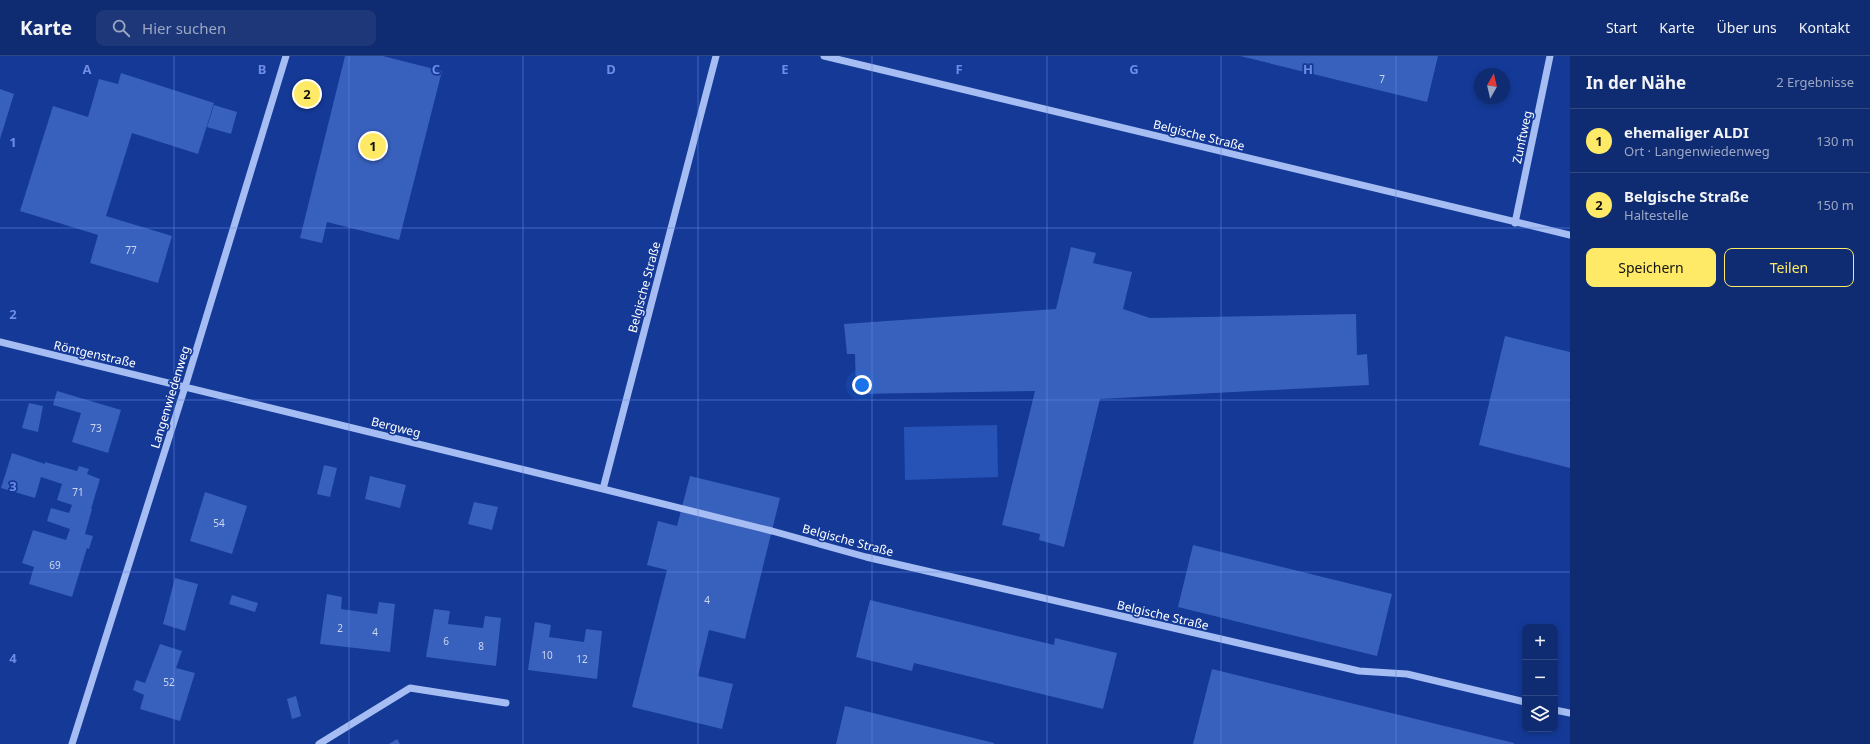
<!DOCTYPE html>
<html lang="de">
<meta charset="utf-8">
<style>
body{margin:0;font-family:"Noto Sans",sans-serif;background:#1d3779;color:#f1f3f6}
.controls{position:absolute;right:12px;bottom:12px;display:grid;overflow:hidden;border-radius:8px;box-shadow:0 2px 6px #0003}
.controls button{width:36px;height:36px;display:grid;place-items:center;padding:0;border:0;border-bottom:1px solid #2f4784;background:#0f2b71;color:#f1f3f6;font:20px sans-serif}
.compass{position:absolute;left:1474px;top:12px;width:36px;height:36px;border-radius:50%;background:#0f2b71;box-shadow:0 2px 6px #0003;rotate:8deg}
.you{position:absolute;left:862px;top:329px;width:14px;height:14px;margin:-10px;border:3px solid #fff;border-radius:50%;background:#1a73e8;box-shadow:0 0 0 6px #1a73e833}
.badge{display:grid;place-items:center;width:26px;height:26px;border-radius:50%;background:#ffea67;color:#111;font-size:13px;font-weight:700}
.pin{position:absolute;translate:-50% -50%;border:2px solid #fff;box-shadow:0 1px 4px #0006}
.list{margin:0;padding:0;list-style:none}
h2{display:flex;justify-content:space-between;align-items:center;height:52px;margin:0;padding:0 16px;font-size:17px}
h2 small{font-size:13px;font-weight:400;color:#9ba7c3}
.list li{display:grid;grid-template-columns:26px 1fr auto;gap:12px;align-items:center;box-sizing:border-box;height:64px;padding:0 16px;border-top:1px solid #2f4784}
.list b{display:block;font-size:15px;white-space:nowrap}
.list p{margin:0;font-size:13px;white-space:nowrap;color:#9ba7c3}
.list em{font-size:13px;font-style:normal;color:#9ba7c3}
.actions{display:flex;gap:8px;padding:12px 16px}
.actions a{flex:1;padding:9px 0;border:1px solid #ffea67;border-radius:8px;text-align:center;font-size:14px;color:#ffea67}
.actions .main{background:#ffea67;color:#111}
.icon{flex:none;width:22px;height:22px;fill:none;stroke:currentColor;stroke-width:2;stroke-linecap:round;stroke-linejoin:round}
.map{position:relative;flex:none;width:1570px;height:688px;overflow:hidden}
header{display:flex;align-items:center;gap:24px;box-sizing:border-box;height:56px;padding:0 20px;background:#0f2b71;border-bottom:1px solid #2f4784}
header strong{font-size:19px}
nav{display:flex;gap:22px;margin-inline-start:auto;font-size:14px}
.search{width:280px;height:36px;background:#1d3779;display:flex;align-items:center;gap:10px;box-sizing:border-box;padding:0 14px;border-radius:8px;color:#9ba7c3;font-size:15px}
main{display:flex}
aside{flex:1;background:#0f2b71}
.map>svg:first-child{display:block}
.park{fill:#2752b6}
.building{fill:#3860bd}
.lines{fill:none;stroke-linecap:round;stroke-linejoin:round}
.minor{stroke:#a5bdf2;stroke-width:7}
.grid{fill:none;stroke:#6c8ce6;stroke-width:1;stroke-opacity:0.55}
.labels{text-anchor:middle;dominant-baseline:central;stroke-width:3.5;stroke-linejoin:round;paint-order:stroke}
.number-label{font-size:10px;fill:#cdd7ee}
.street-label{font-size:12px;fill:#fff;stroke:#143997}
.grid-label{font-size:13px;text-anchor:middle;font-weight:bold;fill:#6c8ce6;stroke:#143997;stroke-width:3.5;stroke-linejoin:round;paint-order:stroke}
</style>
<header>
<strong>Karte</strong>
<div class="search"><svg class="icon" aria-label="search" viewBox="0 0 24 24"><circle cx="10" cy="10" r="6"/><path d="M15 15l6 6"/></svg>Hier suchen</div>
<nav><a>Start</a><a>Karte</a><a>Über uns</a><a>Kontakt</a></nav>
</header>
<main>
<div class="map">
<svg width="1570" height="688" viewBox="0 0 1570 688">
<rect width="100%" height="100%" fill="#143997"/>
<path class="park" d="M997,369L998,421L905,424L904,371Z"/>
<path class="building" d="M345,0H383L442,15L399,184L327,166L322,187L300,182Z
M1240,0H1438L1427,46Z
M121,17L214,47L198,98L132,77L106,160L172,180L158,227L90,207L98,179L20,155L53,50L88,61L99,23L118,28Z
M0,33L14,38L0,83Z
M214,49L237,56L231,78L207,71Z
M1071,191L1096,197L1093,207L1132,216L1123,253L1150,262L1356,258L1357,299L1367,298L1369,329L1100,343L1064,491L1039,484L1040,478L1002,469L1035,335L856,338L855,298H847L844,268L1056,253Z
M1505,280L1570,296V412L1479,389Z
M57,335L121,354L108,397L72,386L81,357L53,349Z
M29,347L43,350L38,376L22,372Z
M12,397L45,408V406L77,415L79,410L89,413L87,418L100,423L91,453H92L85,478L93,480L89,493L87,492L72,541L29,528L34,511L22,507L33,474L66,484L70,473L47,465L51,452L69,457L72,449L57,444L62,428L41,421L35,442L1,432Z
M324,409L337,412L330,441L317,438Z
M370,420L406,429L400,452L365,443Z
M690,420L780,442L745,583L709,574L698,620L733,628L722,673L632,651L667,514L647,509L658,465L677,470Z
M205,436L247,450L232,498L190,485Z
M474,446L498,451L492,474L468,468Z
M1193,489L1392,538L1377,600L1178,551Z
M175,522L198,528L185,575L163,568Z
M327,538L342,541L341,553L377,558L379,546L395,548L390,596L320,588Z
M232,539L258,547L255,556L229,548Z
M870,544L1054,589L1055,582L1117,597L1103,653L914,607L912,615L856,601Z
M434,553L450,555L448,568L483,572L485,560L501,562L496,610L426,601Z
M535,566L551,569L549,581L584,586L586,573L602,575L597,623L528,614Z
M160,588L182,595L176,612L195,617L180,665L140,653L144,639L133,634L136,624L145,627Z
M1212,613L1514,687V688H1193Z
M296,640L301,660L292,663L287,643Z
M845,650L994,687V688H836Z
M397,683L400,688H389Z"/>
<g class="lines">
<path class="minor" d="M716,0L603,433L772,475L866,501L1221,583L1359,615L1407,618L1525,646
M824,0L1570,179
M1515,167L1550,0
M0,286L603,433
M1555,654L1570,657
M72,688L185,331L286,0
M319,688L410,632L506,647"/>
</g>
<path class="grid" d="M174,0V688M349,0V688M523,0V688M698,0V688M872,0V688M1047,0V688M1221,0V688M1396,0V688M0,172H1570M0,344H1570M0,516H1570"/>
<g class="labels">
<g class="number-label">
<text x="1382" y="23">7</text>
<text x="131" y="194">77</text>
<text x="96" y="372">73</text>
<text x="78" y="436">71</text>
<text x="219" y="467">54</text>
<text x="55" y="509">69</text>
<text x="707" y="544">4</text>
<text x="340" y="572">2</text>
<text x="375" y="576">4</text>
<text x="446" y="585">6</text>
<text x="481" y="590">8</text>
<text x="547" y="599">10</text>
<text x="582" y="603">12</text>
<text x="169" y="626">52</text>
</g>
<g class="street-label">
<text transform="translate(1199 79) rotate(14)">Belgische Straße</text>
<text transform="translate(1522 81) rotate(-78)">Zunftweg</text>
<text transform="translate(644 231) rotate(-75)">Belgische Straße</text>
<text transform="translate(95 298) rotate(13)">Röntgenstraße</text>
<text transform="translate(170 341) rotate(-73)">Langenwiedenweg</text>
<text transform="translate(396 371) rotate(14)">Bergweg</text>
<text transform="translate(848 484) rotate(15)">Belgische Straße</text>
<text transform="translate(1163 559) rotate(13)">Belgische Straße</text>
</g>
</g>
<g class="grid-label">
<text x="87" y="18">A</text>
<text x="262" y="18">B</text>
<text x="436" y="18">C</text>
<text x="611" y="18">D</text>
<text x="785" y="18">E</text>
<text x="959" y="18">F</text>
<text x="1134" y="18">G</text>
<text x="1308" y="18">H</text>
<text x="13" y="91">1</text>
<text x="13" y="263">2</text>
<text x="13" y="435">3</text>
<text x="13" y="607">4</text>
</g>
</svg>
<div class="controls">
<button>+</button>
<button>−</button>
<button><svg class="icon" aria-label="layers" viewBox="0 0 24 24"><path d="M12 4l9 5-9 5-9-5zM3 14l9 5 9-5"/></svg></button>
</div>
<svg class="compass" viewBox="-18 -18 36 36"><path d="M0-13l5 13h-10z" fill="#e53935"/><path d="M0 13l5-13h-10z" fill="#9ba7c3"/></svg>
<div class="you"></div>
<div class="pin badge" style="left:373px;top:90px">1</div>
<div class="pin badge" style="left:307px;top:38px">2</div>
</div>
<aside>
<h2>In der Nähe<small>2 Ergebnisse</small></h2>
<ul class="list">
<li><span class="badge">1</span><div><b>ehemaliger ALDI</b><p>Ort · Langenwiedenweg</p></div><em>130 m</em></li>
<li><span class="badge">2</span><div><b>Belgische Straße</b><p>Haltestelle</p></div><em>150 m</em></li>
</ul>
<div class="actions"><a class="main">Speichern</a><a>Teilen</a></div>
</aside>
</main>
